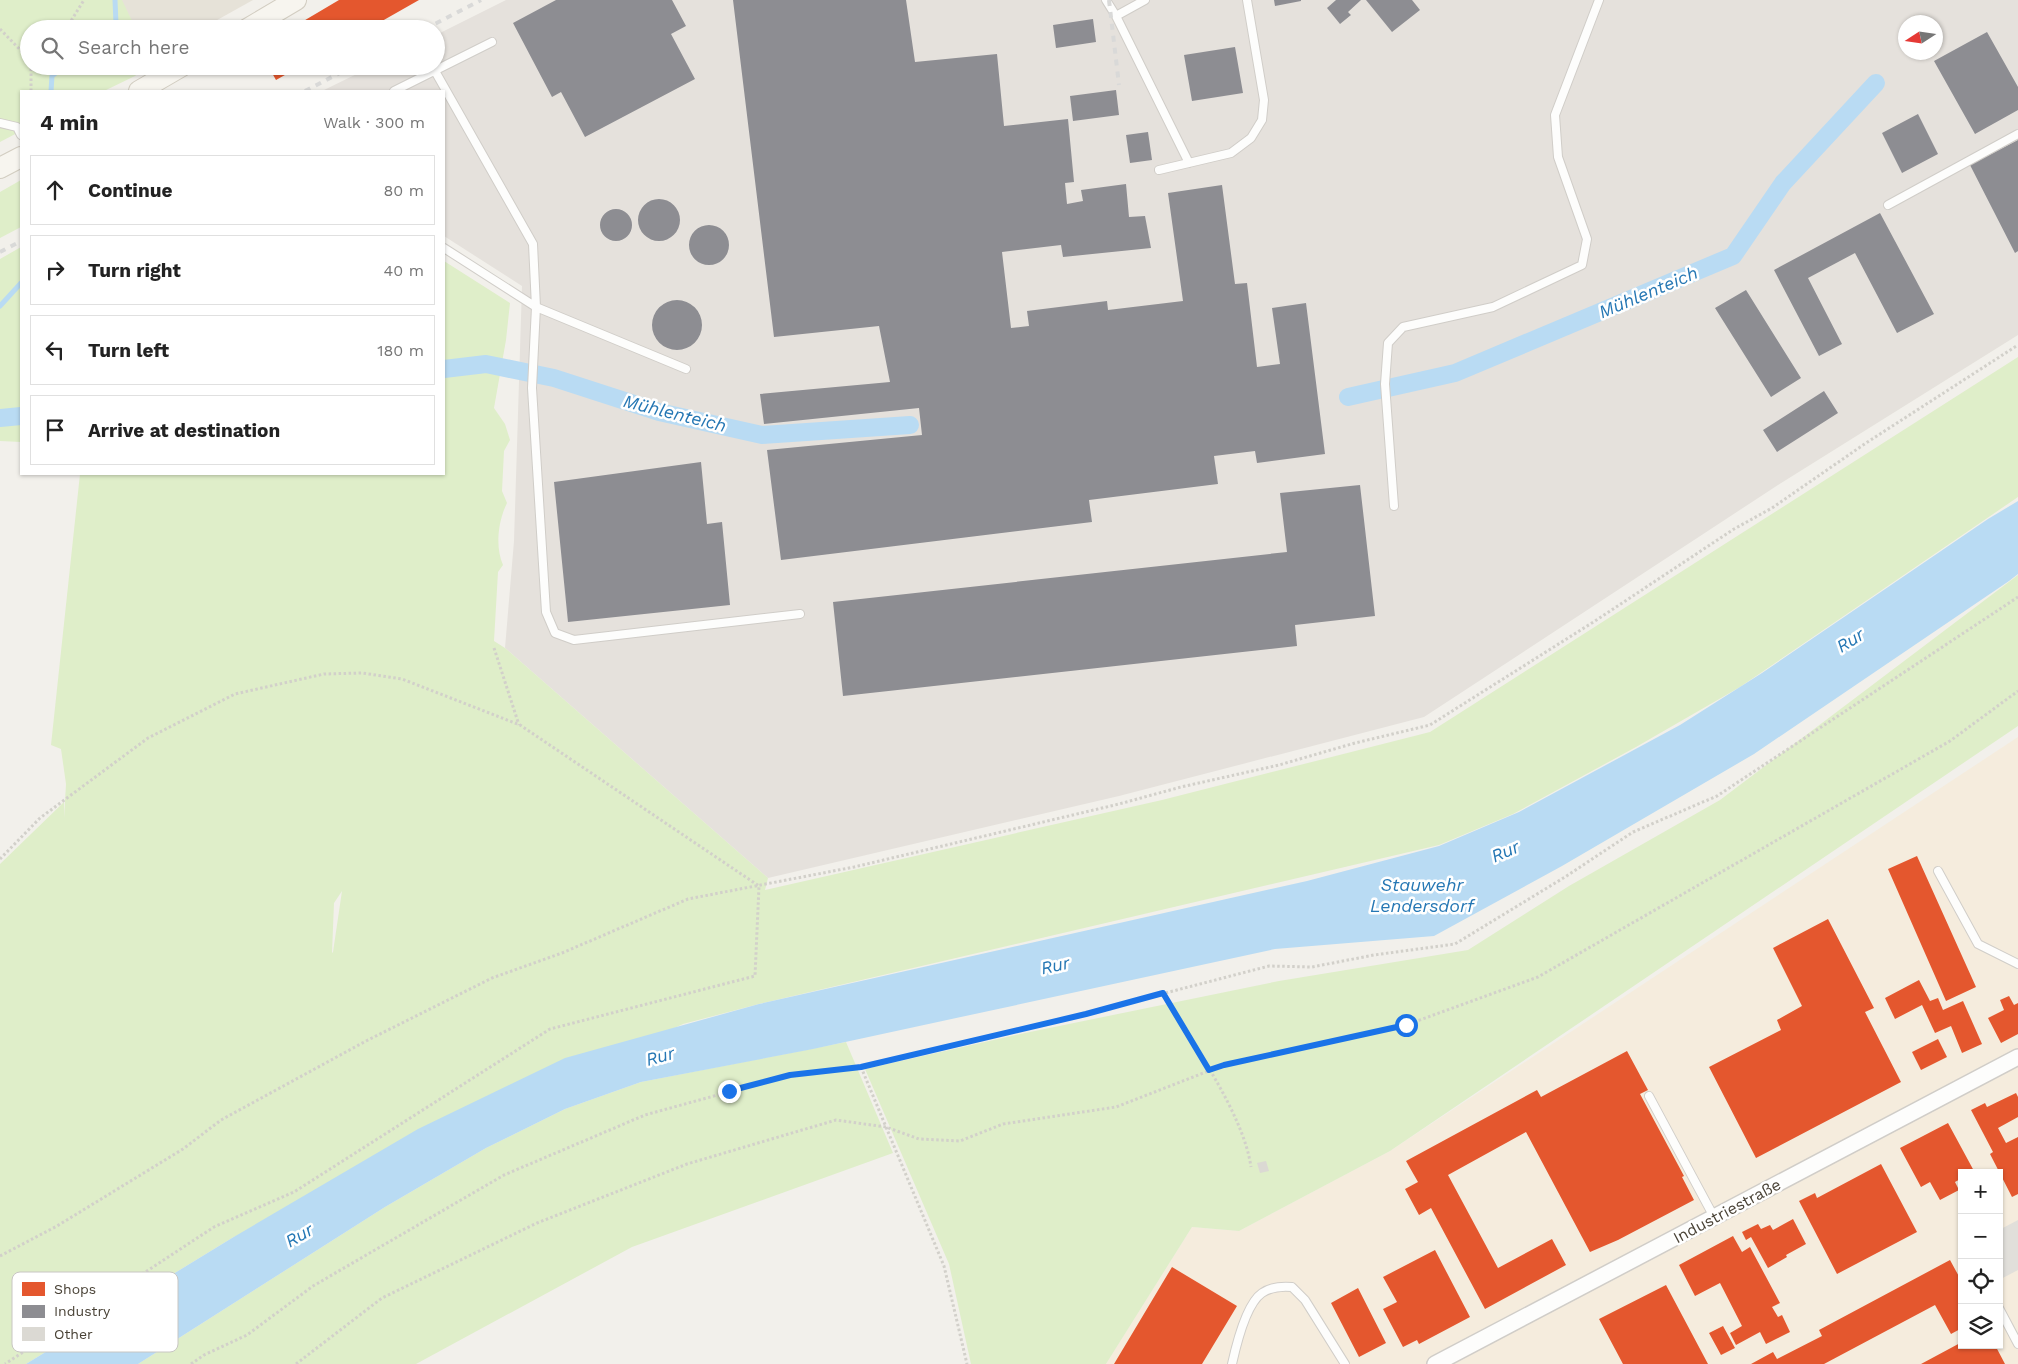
<!DOCTYPE html>
<meta charset="utf-8">
<style>
body{margin:0;font-family:"Work Sans",sans-serif;background:#f6f6f6;color:#222}
.controls{position:absolute;right:15px;bottom:15px;display:grid;overflow:hidden;border-radius:0px;box-shadow:0 1px 4px #0004}
.controls button{width:45px;height:45px;display:grid;place-items:center;padding:0;border:0;border-bottom:1px solid #e0e0e0;background:#fff;color:#222;font:25px sans-serif}
.compass{position:absolute;left:1898px;top:15px;width:45px;height:45px;border-radius:50%;background:#fff;box-shadow:0 1px 4px #0004;rotate:258deg}
.stop{position:absolute;width:15px;height:15px;margin:-11px;border:4px solid #1a73e8;border-radius:50%;background:#fff}
.stop.end{background:#1a73e8;border-color:#fff;box-shadow:0 1px 5px #0008}
.list{margin:0;padding:0;list-style:none}
h2{display:flex;justify-content:space-between;align-items:center;height:65px;margin:0;padding:0 20px;font-size:21px}
h2 small{font-size:16px;font-weight:400;color:#767676}
.list li{display:grid;grid-template-columns:32px 1fr auto;gap:15px;align-items:center;box-sizing:border-box;height:70px;margin:0 10px 10px;padding:0 10px;border:1px solid #e0e0e0;border-radius:0px}
.list b{display:block;font-size:19px;white-space:nowrap}
.list em{font-size:16px;font-style:normal;color:#767676}
.icon{flex:none;width:28px;height:28px;fill:none;stroke:currentColor;stroke-width:2;stroke-linecap:round;stroke-linejoin:round}
.map{position:relative;flex:none;width:2018px;height:1364px;overflow:hidden}
.search{position:absolute;background:#fff;box-shadow:0 1px 4px #0004;left:20px;top:20px;width:425px;height:55px;display:flex;align-items:center;gap:12px;box-sizing:border-box;padding:0 18px;border-radius:28px;color:#767676;font-size:19px}
.panel{position:absolute;background:#fff;box-shadow:0 1px 4px #0004;left:20px;top:90px;width:425px;height:385px;border-radius:0px}
.map>svg:first-child{display:block}
.residential{fill:#e6e2d8}
.commercial{fill:#f5ecdd;fill-rule:evenodd}
.industrial{fill:#e5e1dc;fill-rule:evenodd}
.green{fill:#dfeec9;fill-rule:evenodd}
.parking{fill:#e1dfda}
.water{fill:#b9dbf3}
.shops{fill:#e4572e}
.industry{fill:#8d8d92}
.lines{fill:none;stroke-linecap:round;stroke-linejoin:round}
.stream{stroke:#b9dbf3;stroke-width:5}
.canal{stroke:#b9dbf3;stroke-width:18}
.building{fill:#dbd9d3}
.lane-casing{stroke:#d0cdc8;stroke-width:10}
.street-casing{stroke:#d0cdc8;stroke-width:18}
.secondary-casing{stroke:#d2cdc1;stroke-width:22}
.path{stroke:#d2d0ca;stroke-width:3;stroke-dasharray:2.5 2.5;stroke-linecap:butt}
.lane{stroke:#fdfdfc;stroke-width:8}
.street{stroke:#fdfdfc;stroke-width:15}
.secondary{stroke:#f7f5ef;stroke-width:20}
.rail{stroke:#d9d9d8;stroke-width:4;stroke-dasharray:6 6;stroke-linecap:butt}
.route{stroke:#1a73e8;stroke-width:6}
.labels{text-anchor:middle;dominant-baseline:central;stroke-width:5;stroke-linejoin:round;paint-order:stroke}
.street-label{font-size:16px;fill:#494236;stroke:#fff}
.water-label{font-size:18px;font-style:italic;fill:#2577b4;stroke:#fff}
.key{fill:#fff;stroke:#c8c6c3;stroke-width:1}
.key-label{font-size:14px;fill:#494236}
</style>
<div class="map">
<svg width="2018" height="1364" viewBox="0 0 2018 1364">
<rect width="100%" height="100%" fill="#f2f0eb"/>
<path class="residential" d="M121,0H253L201,29H136Z"/>
<path class="commercial" d="M2018,737V1364H1106L1192,1227L1239,1231L1390,1151ZM1962,1173H1999V1345H1962Z"/>
<path class="industrial" d="M506,0H2018V335L1778,485L1424,717L1119,796L768,878L505,648L514,541L522,286L444,236V91H322L373,66H436V35ZM1906,22H1936V52H1906Z"/>
<path class="green" d="M0,0H122L136,29H29V66H145L135,76L104,91H21V131L0,142Z
M21,180V227L0,238V192Z
M21,247V442L0,441V259Z
M444,261L510,303L506,340L494,408L505,424L510,440L504,451L502,491L507,503C498,521 495,547 503,565L498,572L494,641L505,648L768,878L765,890L1162,800L1430,732L2018,357V497L1740,687L1636,747L1513,814L1439,845L759,1004L683,1024L232,1238L26,1364H0V864L64,802V818L66,784L61,749L51,745L80,474H444ZM342,891L333,952L332,953L334,903Z
M2018,575V726L1390,1151L1239,1231L1192,1227L1106,1364H971L949,1264L865,1069L1025,1033L1279,981L1468,950L1569,886L1720,800Z
M846,1042L893,1153L632,1247L416,1364H138L385,1207L486,1148L565,1109L641,1082Z"/>
<path class="parking" d="M2018,1220V1270L1999,1280V1230Z"/>
<path class="water" d="M2018,501V574L2009,581L1754,754L1562,866L1434,936L1275,949L813,1049L641,1082L565,1109L486,1148L385,1207L138,1364H26L232,1238L418,1129L565,1058L759,1004L1307,881L1439,846L1519,812L1680,725L1762,673L1988,519Z"/>
<path class="shops" d="M339,0H419L368,29H290Z
M268,66H301L276,80Z
M1917,856L1976,987L1946,1001L1888,869Z
M1828,919L1874,1008L1865,1012L1901,1082L1756,1158L1709,1067L1781,1030L1777,1020L1802,1006L1773,948Z
M1919,980L1930,1001L1938,998L1943,1010L1963,1001L1982,1044L1962,1053L1951,1026L1935,1033L1922,1005L1895,1019L1885,998Z
M2009,996L2014,1005L2018,1003V1034L2001,1043L1988,1018L2004,1010L2000,1000Z
M1938,1039L1947,1057L1921,1070L1912,1052Z
M1627,1051L1648,1090L1640,1094L1684,1176L1682,1177L1694,1200L1618,1240L1590,1252L1526,1132L1448,1175L1498,1268L1552,1239L1566,1265L1485,1309L1431,1208L1419,1215L1405,1189L1418,1182L1406,1161L1537,1090L1541,1097Z
M2016,1093L2018,1097V1117L1998,1128L2006,1143L2018,1137V1194L2012,1197L1990,1154L1993,1152L1971,1110L1985,1103L1987,1107Z
M1948,1123L1974,1171L1962,1173V1178L1955,1182L1959,1190L1940,1200L1930,1182L1921,1187L1900,1148Z
M1881,1164L1917,1232L1837,1274L1799,1201L1815,1193L1817,1198Z
M1793,1219L1806,1244L1786,1255L1787,1257L1768,1268L1751,1237L1746,1240L1742,1232L1758,1224L1761,1229L1770,1225L1773,1230Z
M1733,1236L1742,1252L1750,1247L1780,1303L1772,1307L1778,1317L1782,1315L1790,1332L1766,1344L1760,1332L1736,1345L1730,1333L1742,1326L1720,1283L1695,1296L1679,1265Z
M1435,1250L1470,1317L1419,1344L1417,1340L1403,1347L1383,1309L1397,1302L1383,1277Z
M1950,1260L1962,1282V1328L1951,1334L1935,1305L1824,1364H1751L1773,1352L1777,1359L1822,1336L1819,1330Z
M1172,1267L1237,1306L1202,1364H1114Z
M1666,1285L1708,1364H1623L1599,1319Z
M1358,1288L1386,1343L1359,1357L1331,1303Z
M1723,1326L1735,1348L1721,1355L1709,1333Z
M1962,1342V1345H1995L2005,1364H1921Z"/>
<path class="industry" d="M556,0H672L686,26L671,34L695,79L585,137L561,92L552,97L513,23Z
M733,0H906L915,62L997,54L1004,126L1068,119L1074,182L1065,183L1067,204L1083,201L1081,190L1126,184L1129,217L1145,216L1151,248L1063,257L1061,245L1002,252L1011,328L1029,326L1027,311L1107,301L1108,310L1183,301L1168,193L1222,185L1235,284L1247,283L1257,367L1280,364L1272,308L1306,303L1325,454L1257,463L1255,451L1214,456L1218,484L1089,500L1092,522L781,560L767,450L922,435L919,408L764,424L760,394L890,382L879,326L774,337Z
M1274,0H1301V1L1275,6Z
M1336,0H1361L1348,12L1351,15L1340,24L1327,8Z
M1366,0H1412L1420,10L1392,32Z
M1093,19L1096,42L1056,48L1053,25Z
M1987,32L2018,87V110L1975,134L1934,61Z
M1235,47L1243,93L1192,101L1184,55Z
M1116,90L1119,115L1073,121L1070,96Z
M1918,114L1938,154L1902,173L1882,133Z
M1148,132L1152,160L1130,163L1126,135Z
M2018,140V251L2015,253L1970,165Z
M638 220a21 21 0 1 1 42 0a21 21 0 1 1-42 0Z
M600 225a16 16 0 1 1 32 0a16 16 0 1 1-32 0Z
M1880,213L1934,314L1897,333L1855,253L1808,278L1842,344L1819,356L1774,270Z
M689 245a20 20 0 1 1 40 0a20 20 0 1 1-40 0Z
M1746,290L1801,378L1771,397L1715,308Z
M652 325a25 25 0 1 1 50 0a25 25 0 1 1-50 0Z
M1824,391L1838,413L1777,452L1763,430Z
M701,462L707,524L722,522L730,605L568,622L554,482Z
M1360,485L1375,616L1295,625L1297,646L843,696L833,602L1287,552L1280,493Z"/>
<g class="lines">
<path class="stream" d="M110,29L116,24L115,0
M51,91L52,76L64,66
M0,306L21,283"/>
<path class="canal" d="M444,369L486,364L554,378L659,412L762,435L910,425
M1348,397L1455,373L1733,256L1783,183L1876,83
M0,418L21,416"/>
</g>
<path class="building" d="M1266,1161L1269,1171L1260,1173L1257,1163Z"/>
<g class="lines">
<g class="lane-casing">
<path id="lane" d="M1106,0L1116,16L1189,163
M1116,16L1145,0
M435,71L533,244L536,307L532,388L546,612L555,633L574,640L800,614
M394,91L492,42
M0,123L17,127L21,135
M1159,170L1231,153L1251,138L1262,120L1264,100L1247,0
M1888,205L2018,134
M444,248L536,307L686,369
M1394,506L1385,384L1388,343L1403,327L1493,307L1582,265L1587,239L1558,157L1555,115L1599,0
M1938,871L1978,944L2018,964
M1649,1096L1714,1217
M1999,1308L2018,1344
M1232,1364C1236,1346 1246,1304 1262,1293C1271,1287 1281,1286 1292,1287L1305,1300L1345,1364"/>
</g>
<g class="street-casing">
<path id="street" d="M1435,1364L2018,1057"/>
</g>
<g class="secondary-casing">
<path id="secondary" d="M247,29L296,0
M139,91L182,66
M0,168L21,157"/>
</g>
<path class="path" d="M0,29L29,59
M66,29L84,0
M31,91V66
M494,648L519,725
M0,859L40,818L148,738L235,694L324,674L362,673L402,679L520,725L759,886L755,976L550,1029L294,1192L214,1227L5,1364
M1163,993C1191,1042 1243,1112 1251,1167
M861,1067L944,1266L967,1364
M0,1256L57,1226L183,1149L221,1120L366,1041L492,978L562,953L688,899L854,867L1119,804L1181,787L1279,765L1355,743L1430,725L1595,621L1734,529L1772,508L1866,443L2018,345
M191,1364L204,1355L247,1335L313,1286L504,1175L645,1115L790,1075L861,1067L1085,1014L1269,966L1312,967L1374,955L1455,944L1565,877L1633,832L1717,796L2018,597
M296,1364L382,1298L537,1223L687,1164L836,1120L886,1127L919,1139L960,1141L1003,1124L1116,1107L1224,1065L1406,1025L1538,977L1950,741L2018,691"/>
<use href="#lane" class="lane"/>
<use href="#street" class="street"/>
<use href="#secondary" class="secondary"/>
<path class="rail" d="M1109,0L1119,85
M425,29L481,0
M305,91L353,66
M0,252L21,241"/>
</g>
<g class="lines">
<path class="route" d="M729,1091L790,1075L861,1067L1086,1014L1163,993L1209,1070L1224,1065L1406,1025"/>
</g>
<g class="labels">
<g class="street-label">
<text transform="translate(1727 1211) rotate(-28)">Industriestraße</text>
</g>
<g class="water-label">
<text transform="translate(1648 292) rotate(-23)">Mühlenteich</text>
<text transform="translate(675 413) rotate(14)">Mühlenteich</text>
<text transform="translate(1850 640) rotate(-32)">Rur</text>
<text transform="translate(1505 851) rotate(-24)">Rur</text>
<text x="1422" y="884">Stauwehr<tspan x="1422" dy="21">Lendersdorf</tspan></text>
<text transform="translate(1055 965) rotate(-12)">Rur</text>
<text transform="translate(660 1056) rotate(-15)">Rur</text>
<text transform="translate(299 1235) rotate(-30)">Rur</text>
</g>
</g>
<rect x="12" y="1272" width="166" height="80" rx="8" class="key"/>
<rect x="22" y="1282" width="23" height="14" fill="#e4572e"/>
<rect x="22" y="1305" width="23" height="13" fill="#8d8d92"/>
<rect x="22" y="1327" width="23" height="14" fill="#dbd9d3"/>
<g class="key-label">
<text x="54" y="1294">Shops</text>
<text x="54" y="1316">Industry</text>
<text x="54" y="1339">Other</text>
</g>
</svg>
<div class="controls">
<button>+</button>
<button>−</button>
<button><svg class="icon" aria-label="locate" viewBox="0 0 24 24"><circle cx="12" cy="12" r="6"/><path d="M12 2v4M12 18v4M2 12h4M18 12h4"/></svg></button>
<button><svg class="icon" aria-label="layers" viewBox="0 0 24 24"><path d="M12 4l9 5-9 5-9-5zM3 14l9 5 9-5"/></svg></button>
</div>
<svg class="compass" viewBox="-18 -18 36 36"><path d="M0-13l5 13h-10z" fill="#e53935"/><path d="M0 13l5-13h-10z" fill="#767676"/></svg>
<div class="stop" style="left:1406px;top:1025px"></div>
<div class="stop end" style="left:729px;top:1091px"></div>
<div class="search"><svg class="icon" aria-label="search" viewBox="0 0 24 24"><circle cx="10" cy="10" r="6"/><path d="M15 15l6 6"/></svg>Search here</div>
<section class="panel">
<h2>4 min<small>Walk · 300 m</small></h2>
<ul class="list">
<li><svg class="icon" aria-label="ahead" viewBox="0 0 24 24"><path d="M12 20V5M6 11l6-6 6 6"/></svg><div><b>Continue</b></div><em>80 m</em></li>
<li><svg class="icon" aria-label="right" viewBox="0 0 24 24"><path d="M7 20v-9h11M14 6l5 5-5 5"/></svg><div><b>Turn right</b></div><em>40 m</em></li>
<li><svg class="icon" aria-label="left" viewBox="0 0 24 24"><path d="M17 20v-9H6M10 6l-5 5 5 5"/></svg><div><b>Turn left</b></div><em>180 m</em></li>
<li><svg class="icon" aria-label="arrive" viewBox="0 0 24 24"><path d="M6 21V4h12l-3 4 3 4H6"/></svg><div><b>Arrive at destination</b></div></li>
</ul>
</section>
</div>
